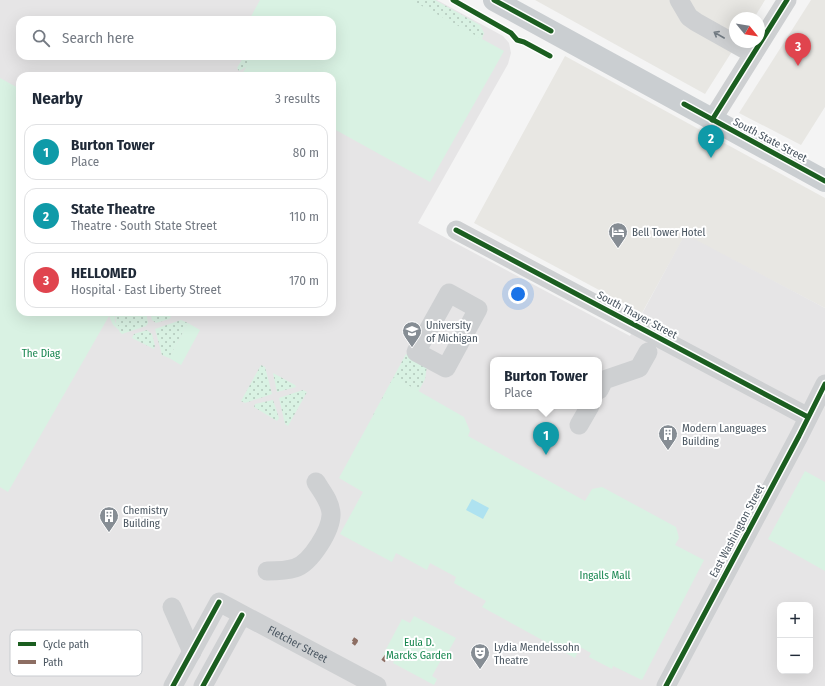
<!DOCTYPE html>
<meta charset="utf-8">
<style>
body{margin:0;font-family:"Fira Sans Condensed",sans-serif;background:#f2f2f3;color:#1f2937}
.controls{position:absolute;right:12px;bottom:12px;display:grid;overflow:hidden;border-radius:8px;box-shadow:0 4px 16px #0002}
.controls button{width:36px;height:36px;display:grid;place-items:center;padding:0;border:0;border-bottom:1px solid #e0e1e3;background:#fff;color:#1f2937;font:20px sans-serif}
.compass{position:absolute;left:729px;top:12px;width:36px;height:36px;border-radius:50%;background:#fff;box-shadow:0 4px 16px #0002;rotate:120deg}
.you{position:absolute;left:518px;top:294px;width:14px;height:14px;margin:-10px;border:3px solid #fff;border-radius:50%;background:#1a73e8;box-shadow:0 0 0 6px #1a73e833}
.badge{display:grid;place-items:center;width:26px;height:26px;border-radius:50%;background:#0b8043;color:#fff;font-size:13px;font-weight:700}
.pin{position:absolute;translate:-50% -33px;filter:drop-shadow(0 1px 2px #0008)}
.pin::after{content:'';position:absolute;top:21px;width:14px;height:12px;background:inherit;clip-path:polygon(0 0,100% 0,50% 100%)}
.popup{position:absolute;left:490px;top:357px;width:112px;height:52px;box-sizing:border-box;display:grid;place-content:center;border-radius:8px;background:#fff;filter:drop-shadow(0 1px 3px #0005);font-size:13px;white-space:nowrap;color:#747a83}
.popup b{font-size:15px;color:#1f2937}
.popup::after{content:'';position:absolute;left:50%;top:100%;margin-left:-8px;border:8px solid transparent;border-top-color:#fff}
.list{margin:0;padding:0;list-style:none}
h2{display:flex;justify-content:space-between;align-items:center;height:52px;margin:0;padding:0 16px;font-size:17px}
h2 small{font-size:13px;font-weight:400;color:#747a83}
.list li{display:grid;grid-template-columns:26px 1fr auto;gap:12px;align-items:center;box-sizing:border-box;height:56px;margin:0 8px 8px;padding:0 8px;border:1px solid #e0e1e3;border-radius:12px}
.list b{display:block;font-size:15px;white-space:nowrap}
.list p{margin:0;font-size:13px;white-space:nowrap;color:#747a83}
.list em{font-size:13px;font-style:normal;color:#747a83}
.icon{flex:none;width:22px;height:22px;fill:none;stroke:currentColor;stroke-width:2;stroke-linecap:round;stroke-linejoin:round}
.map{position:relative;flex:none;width:825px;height:686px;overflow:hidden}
.search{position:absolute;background:#fff;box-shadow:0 4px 16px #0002;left:16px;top:16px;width:320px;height:44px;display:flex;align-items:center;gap:10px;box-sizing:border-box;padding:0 14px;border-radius:12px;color:#747a83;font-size:15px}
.panel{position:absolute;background:#fff;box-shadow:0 4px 16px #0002;left:16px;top:72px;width:320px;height:244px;border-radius:12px}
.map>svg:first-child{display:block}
.commercial{fill:#e8e7e3}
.education{fill:#e6e5e6;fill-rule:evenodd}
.grass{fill:url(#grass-dots)}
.green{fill:#d9f2e3}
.water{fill:#aee2f0}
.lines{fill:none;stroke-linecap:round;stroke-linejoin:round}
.minor{stroke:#ced0d2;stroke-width:19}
.major{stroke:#caced1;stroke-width:22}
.quiet{stroke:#8d6e63;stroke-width:4;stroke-dasharray:8 4;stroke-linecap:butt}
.cycleway-casing{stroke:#fff;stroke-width:8}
.cycleway{stroke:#1b5e20;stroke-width:5}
.oneway{stroke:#727b83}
.labels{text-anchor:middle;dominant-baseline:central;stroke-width:4;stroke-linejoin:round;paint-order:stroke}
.street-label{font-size:11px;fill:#4a5661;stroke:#fff}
.poi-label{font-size:11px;fill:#4a5661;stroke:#fff;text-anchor:start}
.park-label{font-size:11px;fill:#17864f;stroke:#fff}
.key{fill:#fff;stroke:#c9ccd0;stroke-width:1}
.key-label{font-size:11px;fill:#4a5661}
</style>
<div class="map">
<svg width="825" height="686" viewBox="0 0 825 686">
<defs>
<pattern id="grass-dots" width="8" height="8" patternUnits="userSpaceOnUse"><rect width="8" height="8" fill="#d9f2e3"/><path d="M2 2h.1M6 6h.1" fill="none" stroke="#b2c7bb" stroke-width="1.8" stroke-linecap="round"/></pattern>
</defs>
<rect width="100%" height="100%" fill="#f4f4f4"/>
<path class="commercial" d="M535,0H765L754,18H735V42H738L705,94Z
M811,0H825V107L801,145L739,113Z
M565,56L825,198V308L685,235L642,313L474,223Z"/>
<path class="education" d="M0,0H437L503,36L509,43L511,53L508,64L418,223L630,336L685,234L825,308V686H0ZM20,20H332V56H20ZM20,76H332V312H20ZM493,360H599V406H493ZM780,605H810V671H780Z"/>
<path class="grass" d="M384,0H435L480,25L484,33L481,42Z
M244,56H265L239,71L237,68Z
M116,312H146L148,323L146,326L122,334L119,331L120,329L116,323Z
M150,312H167L171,317L169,319L156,323L152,320Z
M181,320L188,323L169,358L162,355L155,329Z
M147,330L152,334L155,346L154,349L132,338L134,334Z
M406,354L427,366L425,379L413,402L373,415Z
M261,365L265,367L272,394L245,403L241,401Z
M273,373L295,385L296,387L277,392Z
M303,390L307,392L288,426L285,424L279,398Z
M273,400L279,418L277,421L254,407L255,404Z"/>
<path class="green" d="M260,0H411L504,51L430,182L334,129H332V76H241L252,56H332V20H249Z
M0,78L20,89V312H116L115,322L121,329L119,330L113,325L109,316L8,492L0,487Z
M188,323L200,330L181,365L169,358Z
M394,377L464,417L470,431L468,436L585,501L592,489L602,487L676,527L679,538L675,545L704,560L642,680L613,666L612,669L589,657L591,653L580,647L575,658L482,607L486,601L454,583L456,577L430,563L427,570L396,553L392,562L340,534L363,492L339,478Z
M805,471L825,482V571L768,539Z
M414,616L456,638L443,661L441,660L432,676L437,679L434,685L393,663L394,661L383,655L402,619L410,623Z"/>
<path class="water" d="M472,499L489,508L483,519L466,510Z"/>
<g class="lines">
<g class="minor">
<path d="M679,0L689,17L696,22L753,54"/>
<path d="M712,120L787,0"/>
<path d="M456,230L808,417"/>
<path d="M449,293L478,309L446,368L416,352Z"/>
<path d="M599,390L604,380L639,368L648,352"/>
<path d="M579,425L590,406"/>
<path d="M267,571C276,571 286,571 295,568C311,563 332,529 331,513C330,501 322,492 316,482"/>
<path d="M172,607L192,652"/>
<path id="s1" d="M173,686L219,602L377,686"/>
<path d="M203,686L242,615"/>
<path d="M666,686L799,436L825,384"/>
</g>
<path class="major" d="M494,0L825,181"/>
<path class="quiet" d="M353,639L356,641L353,645
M383,661L388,654H398"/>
<g class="cycleway-casing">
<path id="cycleway" d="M453,0L511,33L517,40L524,42L550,56
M494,0L551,31
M684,104L825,181
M712,120L787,0
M456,230L808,417
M173,686L219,602
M203,686L242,615
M666,686L799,436L825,384"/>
</g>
<use href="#cycleway" class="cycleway"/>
</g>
<defs><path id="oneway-shaft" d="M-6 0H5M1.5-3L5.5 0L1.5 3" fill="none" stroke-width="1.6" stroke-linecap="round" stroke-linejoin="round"/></defs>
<use class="oneway" href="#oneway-shaft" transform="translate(719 35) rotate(-150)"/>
<defs>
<g id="hotel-pin" transform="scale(1)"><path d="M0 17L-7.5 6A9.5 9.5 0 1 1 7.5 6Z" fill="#868d94" stroke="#fff"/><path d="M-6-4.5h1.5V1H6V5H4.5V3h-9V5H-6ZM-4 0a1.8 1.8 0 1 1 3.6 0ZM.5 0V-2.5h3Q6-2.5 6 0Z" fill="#fff"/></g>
<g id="university-pin" transform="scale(1)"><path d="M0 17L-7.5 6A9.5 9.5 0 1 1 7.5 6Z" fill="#868d94" stroke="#fff"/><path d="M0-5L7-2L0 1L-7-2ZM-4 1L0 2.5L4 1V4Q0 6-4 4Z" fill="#fff"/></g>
<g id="building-pin" transform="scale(1)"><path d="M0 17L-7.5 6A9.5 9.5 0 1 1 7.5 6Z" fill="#868d94" stroke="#fff"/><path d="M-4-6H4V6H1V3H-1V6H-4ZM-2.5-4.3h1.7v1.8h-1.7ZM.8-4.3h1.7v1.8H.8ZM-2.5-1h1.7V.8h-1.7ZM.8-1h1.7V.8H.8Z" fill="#fff"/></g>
<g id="theatre-pin" transform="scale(1)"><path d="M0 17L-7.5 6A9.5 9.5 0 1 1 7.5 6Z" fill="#868d94" stroke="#fff"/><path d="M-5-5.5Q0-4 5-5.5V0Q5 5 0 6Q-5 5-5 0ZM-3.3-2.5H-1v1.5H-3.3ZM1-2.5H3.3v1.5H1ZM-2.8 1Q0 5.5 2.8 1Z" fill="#fff"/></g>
</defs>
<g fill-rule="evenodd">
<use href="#hotel-pin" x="618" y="232"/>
<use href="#university-pin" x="412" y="331"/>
<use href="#building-pin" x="668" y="434"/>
<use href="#building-pin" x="109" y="516"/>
<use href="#theatre-pin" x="480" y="653"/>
</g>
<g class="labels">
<g class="street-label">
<text transform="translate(770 140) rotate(28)">South State Street</text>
<text transform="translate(637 315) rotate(28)">South Thayer Street</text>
<text transform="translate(737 531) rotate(-62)">East Washington Street</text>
<text stroke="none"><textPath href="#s1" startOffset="185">Fletcher Street</textPath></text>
</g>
<g class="poi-label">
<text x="632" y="232">Bell Tower Hotel</text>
<text x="426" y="325">University<tspan x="426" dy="13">of Michigan</tspan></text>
<text x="682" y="428">Modern Languages<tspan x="682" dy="13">Building</tspan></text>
<text x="123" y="510">Chemistry<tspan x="123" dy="13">Building</tspan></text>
<text x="494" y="647">Lydia Mendelssohn<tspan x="494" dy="13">Theatre</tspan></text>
</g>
<g class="park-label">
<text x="41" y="353">The Diag</text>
<text x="605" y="575">Ingalls Mall</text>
<text x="419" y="642">Eula D.<tspan x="419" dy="13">Marcks Garden</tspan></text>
</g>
</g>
<rect x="10" y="630" width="132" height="46" rx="6" class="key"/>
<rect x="18" y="642" width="18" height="4" fill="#1b5e20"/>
<rect x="18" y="660" width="18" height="4" fill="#8d6e63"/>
<g class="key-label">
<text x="43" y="648">Cycle path</text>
<text x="43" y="666">Path</text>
</g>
</svg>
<div class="controls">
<button>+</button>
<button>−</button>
</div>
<svg class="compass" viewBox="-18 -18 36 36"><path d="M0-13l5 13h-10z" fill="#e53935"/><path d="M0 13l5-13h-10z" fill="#747a83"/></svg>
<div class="you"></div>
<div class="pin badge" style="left:546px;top:455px;background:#0f9aa8">1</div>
<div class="popup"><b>Burton Tower</b>Place</div>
<div class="pin badge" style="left:711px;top:158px;background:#0f9aa8">2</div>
<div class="pin badge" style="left:798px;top:66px;background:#e0444e">3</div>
<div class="search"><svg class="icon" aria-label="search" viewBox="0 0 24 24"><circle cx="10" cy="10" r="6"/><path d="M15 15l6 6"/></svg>Search here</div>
<section class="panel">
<h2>Nearby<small>3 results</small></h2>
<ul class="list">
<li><span class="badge" style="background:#0f9aa8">1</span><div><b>Burton Tower</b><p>Place</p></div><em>80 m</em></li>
<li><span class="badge" style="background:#0f9aa8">2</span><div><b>State Theatre</b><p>Theatre · South State Street</p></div><em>110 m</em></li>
<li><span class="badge" style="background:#e0444e">3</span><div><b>HELLOMED</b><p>Hospital · East Liberty Street</p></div><em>170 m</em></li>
</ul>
</section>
</div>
